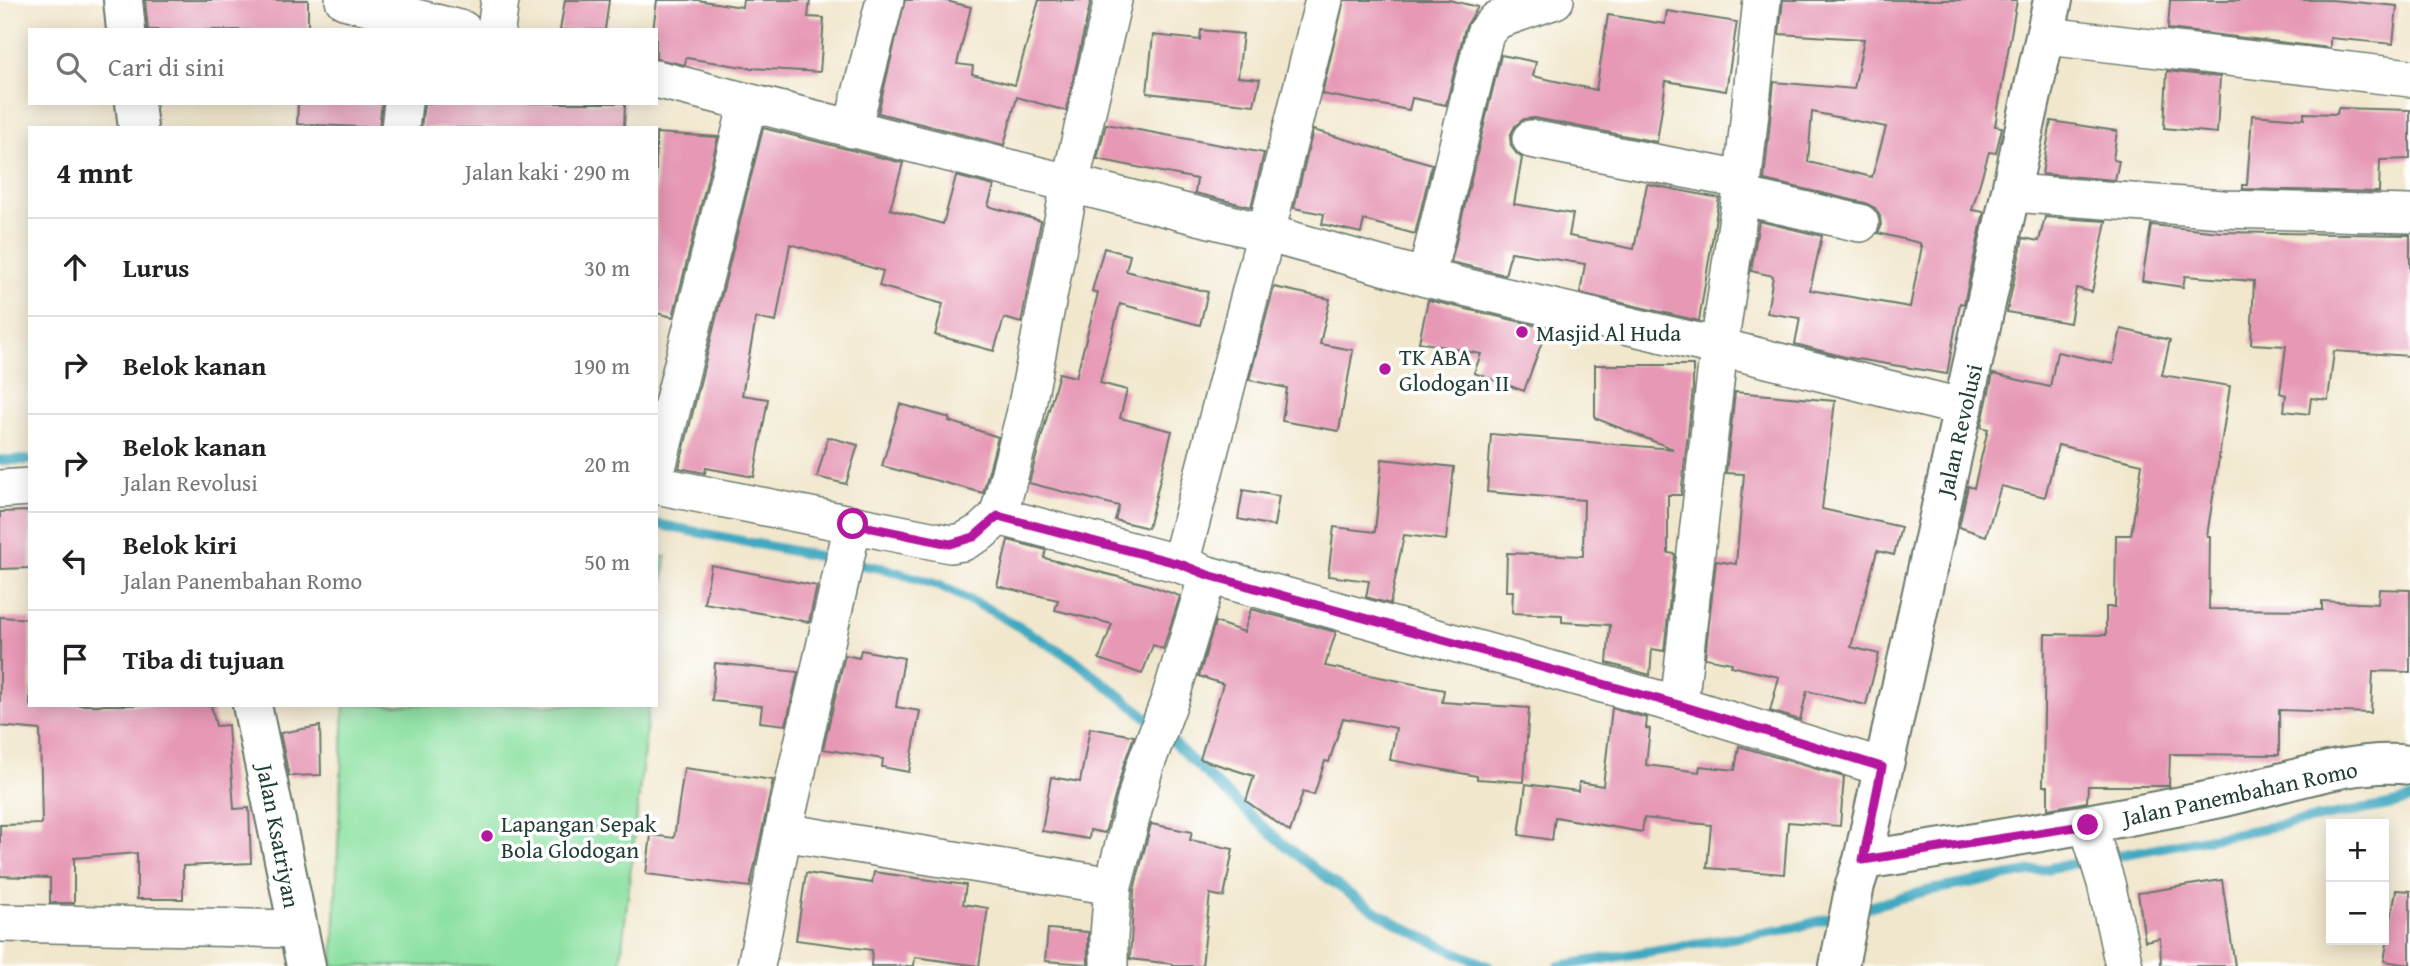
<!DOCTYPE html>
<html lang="id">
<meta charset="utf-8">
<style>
body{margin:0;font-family:"Gentium Book Plus",serif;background:#f2f2f2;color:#202124}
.controls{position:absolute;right:21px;bottom:21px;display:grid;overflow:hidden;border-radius:0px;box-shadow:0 4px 18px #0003}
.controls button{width:63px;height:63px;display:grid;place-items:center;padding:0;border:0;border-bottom:2px solid #e0e0e0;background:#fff;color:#202124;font:35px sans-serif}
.stop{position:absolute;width:21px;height:21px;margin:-16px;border:5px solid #b5179e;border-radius:50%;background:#fff}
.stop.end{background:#b5179e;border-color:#fff;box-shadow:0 2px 7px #0008}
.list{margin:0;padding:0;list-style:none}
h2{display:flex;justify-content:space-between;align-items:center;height:91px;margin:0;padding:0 28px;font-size:30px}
h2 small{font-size:23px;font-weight:400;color:#757577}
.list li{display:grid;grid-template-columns:46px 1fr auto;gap:21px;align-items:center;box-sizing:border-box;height:98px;padding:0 28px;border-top:2px solid #e0e0e0}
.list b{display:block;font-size:26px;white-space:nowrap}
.list p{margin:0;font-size:23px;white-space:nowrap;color:#757577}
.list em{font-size:23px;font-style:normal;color:#757577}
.icon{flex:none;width:38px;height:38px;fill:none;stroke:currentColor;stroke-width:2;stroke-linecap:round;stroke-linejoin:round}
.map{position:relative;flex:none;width:2410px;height:966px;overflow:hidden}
.search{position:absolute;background:#fff;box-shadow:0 4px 18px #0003;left:28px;top:28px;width:630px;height:77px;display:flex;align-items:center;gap:18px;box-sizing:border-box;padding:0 24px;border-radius:0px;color:#757577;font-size:26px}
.panel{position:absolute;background:#fff;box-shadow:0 4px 18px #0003;left:28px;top:126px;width:630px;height:581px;border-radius:0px}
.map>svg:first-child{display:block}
.green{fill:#8de1a2;stroke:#568f6b;stroke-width:2}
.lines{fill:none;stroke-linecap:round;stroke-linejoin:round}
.stream{stroke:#40a8c0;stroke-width:10}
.building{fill:#e698b5;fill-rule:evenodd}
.minor-casing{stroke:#68786a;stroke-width:40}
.tertiary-casing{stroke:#68786a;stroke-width:42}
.minor{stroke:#fff;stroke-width:37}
.tertiary{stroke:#fff;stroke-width:38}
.route{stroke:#b5179e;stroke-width:9}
.poi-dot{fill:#b5179e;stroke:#fff;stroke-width:2.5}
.labels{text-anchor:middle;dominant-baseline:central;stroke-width:7;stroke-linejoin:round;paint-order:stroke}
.poi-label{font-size:23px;fill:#1f3d34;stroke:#fff;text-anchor:start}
.street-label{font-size:23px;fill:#1f3d34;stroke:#fff}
</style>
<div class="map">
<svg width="2410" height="966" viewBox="0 0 2410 966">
<rect width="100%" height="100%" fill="#fff"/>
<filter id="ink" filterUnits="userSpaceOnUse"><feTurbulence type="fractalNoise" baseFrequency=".0143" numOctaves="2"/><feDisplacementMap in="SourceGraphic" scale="14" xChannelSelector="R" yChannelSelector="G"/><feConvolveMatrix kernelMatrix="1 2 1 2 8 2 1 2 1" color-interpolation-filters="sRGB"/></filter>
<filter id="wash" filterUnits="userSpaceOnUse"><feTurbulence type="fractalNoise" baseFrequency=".00686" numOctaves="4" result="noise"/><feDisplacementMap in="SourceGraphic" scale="28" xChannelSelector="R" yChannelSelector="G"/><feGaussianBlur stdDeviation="1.57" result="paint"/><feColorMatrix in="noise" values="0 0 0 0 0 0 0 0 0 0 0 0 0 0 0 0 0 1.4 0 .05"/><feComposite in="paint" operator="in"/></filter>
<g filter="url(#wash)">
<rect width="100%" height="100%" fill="#f1e7cd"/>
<path class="green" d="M656,556L666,557L656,643Z
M344,705H649L620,966H333Z"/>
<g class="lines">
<path class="stream" d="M0,460H30
M656,524L838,560
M852,563L886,569L941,586L994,612L1075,660L1154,723
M1164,733C1234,802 1306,871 1391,920C1422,938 1455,952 1488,966
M1858,910L1926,891L2394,804L2410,799
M1559,966L1794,928L1840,915"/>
</g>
<g id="blocks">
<path class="building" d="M145,0H308V30H148Z
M565,0H609L605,30H560Z
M657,0H697L742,7L743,0H810L808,17L824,18L820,72L750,68L686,58L685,65L656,59V30H653Z
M905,0H942L971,7L957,64L973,66L972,74L1015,85L1039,0H1091L1066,111L1017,97L1004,145L878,113Z
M1344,0H1449L1478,7L1465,28L1446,105L1412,98L1409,110L1322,94Z
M1783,0H2017L1995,126L2002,127L1996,153L1989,152L1972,210L1984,212L1964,304L1960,303L1947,374L1845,357L1795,344L1800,318L1767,313L1773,276L1751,271L1759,221L1822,236L1810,290L1910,307L1922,246H1920V243L1878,233L1881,227L1880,216L1875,208L1865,203L1764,180L1774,82L1854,89L1864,39L1779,34ZM1812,112L1886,127L1872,177L1808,162Z
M2170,0H2331L2397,6L2393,44L2330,38V48L2168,29Z
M1667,11L1737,22L1726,91L1666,81L1657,142L1535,118L1524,119L1515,126L1510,136L1511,146L1517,154L1522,158L1514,204L1573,214L1569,236L1634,249L1647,184L1719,198L1699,321L1580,293L1585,264L1511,252L1505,275L1451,262L1501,55L1536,62L1533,76L1596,90L1608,15L1665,24Z
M1201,30L1243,34L1238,77L1260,79L1254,105L1147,93L1153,35L1200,40Z
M2167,71L2220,77L2217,133L2164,128Z
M298,103H382L379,128L297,124Z
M424,103H625L624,128H421Z
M2338,108L2410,110V159L2380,160L2379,192L2243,189V185H2247L2252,115L2304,119V113L2337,114Z
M2051,121L2117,131L2113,160L2119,161L2115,180L2042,174Z
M1106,124L1264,153L1251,207L1195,193L1197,179L1097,159Z
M763,128L903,163L890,209L943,224L956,176L994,186L988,206L1041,221L1021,323L1004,318L994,351L935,335L943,304L879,286L883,271L790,244L776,322L756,318L742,395L768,399L754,477L706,468L705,473L679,468Z
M1313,130L1432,164L1415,234L1364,220L1361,233L1322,224L1324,214L1294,208Z
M656,133L718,137L673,317L656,313Z
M2045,217L2106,221L2092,292L2076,288L2070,323L2007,312L2023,238L2039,241Z
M2151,225L2221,232L2410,235V356L2334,351L2328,400L2311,398L2309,414L2284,411L2286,395L2280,393L2286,346L2251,344L2254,281L2185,276L2183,287L2142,281Z
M1104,248L1130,255L1126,271L1208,292L1200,325L1120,304L1100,383L1127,390L1120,418L1172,431L1148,528L1115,520L1119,506L1029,483L1059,373L1076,377L1098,293L1092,291Z
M1274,287L1330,299L1320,344L1353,350L1339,431L1282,421L1287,388L1249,380Z
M1428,300L1547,328L1524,391L1474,373L1481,354L1419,342Z
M2121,329L2170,340L2162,375L2230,386L2207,536H2210L2209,609L2322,610V601L2378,604L2379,589L2410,590V672L2373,671L2371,713L2279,710V755L2170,754L2169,786H2088L2087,802L2048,809V786H2043L2045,634L2106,635V607H2115L2116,535H2131L2142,464L2058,445L2045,497L2001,486L1986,536L1959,527L1968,486L1974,488L1988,429L1981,427L1993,374L2050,387L2057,352L2113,364Z
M1595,365H1693V389L1681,495H1668V553L1675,554L1664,651L1652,649L1650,675L1607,663L1610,625L1562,622V615L1512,613L1513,591H1506L1507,553L1583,556L1584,500L1487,492L1491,434L1673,449L1595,418Z
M1735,392L1835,401L1822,509L1901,527L1894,555L1877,551L1851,647L1879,654L1866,705L1807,691L1800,720L1770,711L1779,677L1731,666L1732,663L1705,658L1716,561L1736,564L1744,474L1726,473Z
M900,404L950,418L949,421L998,437L983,493L882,466Z
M828,437L858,445L846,484L817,477Z
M1382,459L1454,467L1446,540L1404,535L1390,604L1366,597L1369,581L1328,576L1334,527L1375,532Z
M1243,490L1279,496L1274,526L1238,519Z
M30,511V568L0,569V512Z
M1008,540L1046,550L1044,558L1146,584L1180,596L1163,649L1153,645L1142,674L1099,659L1112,624L1055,610L1058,600L997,586Z
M711,565L817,586L809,622L704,603Z
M1251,609L1336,632L1325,666L1444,690L1442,702L1529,708L1524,782L1477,779V776L1390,760L1396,728L1343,718L1329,762L1325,761L1314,795L1303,792L1290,832L1246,801L1254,776L1200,759L1223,684L1199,676L1215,622L1244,632Z
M0,617L30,619V705H211L216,726L228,725L234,809L249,808L251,863L183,866V899H137V853L74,858V903H50V878L0,876V825L42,824L40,730L0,726Z
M861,650L904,658L896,707L920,711L909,772L882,767L883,759L823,749L845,655L859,658Z
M715,663L798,672L786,725L760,722L762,706L712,701Z
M1612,708L1647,718L1646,728L1650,729L1646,765L1699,772L1700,766L1735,770L1739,746L1844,777L1840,826L1788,822L1784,874L1707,868L1711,825L1644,818L1642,832L1555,817L1552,840L1519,835L1526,784L1578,791L1579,782L1603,786Z
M320,726L321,775L289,776L280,733Z
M1090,728L1134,736L1124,764L1105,833L1090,830L1089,839L1042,831L1051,777L1080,782Z
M684,768L773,780L750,887L646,874L651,835L674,838Z
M1151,824L1192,832L1190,840L1233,849L1224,897L1210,894L1202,966H1173V964L1130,959L1134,890Z
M874,872L966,885L963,904L988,908L979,966L915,957L914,966H871L872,950L796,940L806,873L872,883Z
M2222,880L2235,966H2161L2160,938L2145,941L2138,893Z
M2396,890L2410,891V965L2384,961Z
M1048,929L1088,932V964L1045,961Z"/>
</g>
</g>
<g filter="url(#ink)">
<use href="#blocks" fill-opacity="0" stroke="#68786a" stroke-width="2"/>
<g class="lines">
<g class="minor-casing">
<path id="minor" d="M344,0L463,30
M496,30L500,0
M2047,36L2410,78
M656,79L1266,233L1426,278L1719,347L1964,408
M400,128L403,103
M852,129L885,0
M1531,139L1742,180
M2012,193L2223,209L2410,214
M1741,196L1860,223
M1426,278L1485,33L1497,20L1555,0
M656,472L748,103
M656,485L950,544L963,542L981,532L998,516L1002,503L1025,415L1070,184L1113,0
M0,489L30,487
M998,516L1180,564L1208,575L1679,705L1882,767
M1180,564L1266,233L1324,0
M1679,705L1719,347L1741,196L1762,0
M2088,825L2106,883L2124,966
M783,832L1113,886
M0,923L298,929
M756,966L783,832L853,524
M1109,966V936L1113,886L1144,769L1170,699L1208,575"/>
</g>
<g class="tertiary-casing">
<path id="tertiary" d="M123,0L126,30
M135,103L138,128
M252,705L306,966
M1863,860C1982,843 2099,823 2216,799C2274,787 2352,757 2410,765
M1839,966L1855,885L1863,860L2053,0"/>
</g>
<use href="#minor" class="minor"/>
<use href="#tertiary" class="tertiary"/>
</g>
</g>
<g class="lines" filter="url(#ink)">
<path class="route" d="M853,524L950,544L974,537L998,516L1180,564L1208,575L1679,705L1882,767L1863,860L2088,825"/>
</g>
<g class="poi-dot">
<circle cx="1522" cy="332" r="7"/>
<circle cx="1385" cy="369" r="7"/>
<circle cx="487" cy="836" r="7"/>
</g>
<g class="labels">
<g class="poi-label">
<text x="1536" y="332">Masjid Al Huda</text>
<text x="1399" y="356">TK ABA<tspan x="1399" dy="26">Glodogan II</tspan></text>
<text x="501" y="823">Lapangan Sepak<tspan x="501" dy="26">Bola Glodogan</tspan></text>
</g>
<g class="street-label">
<text transform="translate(1959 430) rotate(-77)">Jalan Revolusi</text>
<text transform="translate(2240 793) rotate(-12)">Jalan Panembahan Romo</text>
<text transform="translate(279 836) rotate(79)">Jalan Ksatriyan</text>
</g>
</g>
</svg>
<div class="controls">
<button>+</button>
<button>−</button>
</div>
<div class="stop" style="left:853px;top:524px"></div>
<div class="stop end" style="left:2088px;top:825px"></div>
<div class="search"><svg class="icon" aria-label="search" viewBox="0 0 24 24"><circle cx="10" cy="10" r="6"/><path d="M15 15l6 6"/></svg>Cari di sini</div>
<section class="panel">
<h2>4 mnt<small>Jalan kaki · 290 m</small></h2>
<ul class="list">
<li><svg class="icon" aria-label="ahead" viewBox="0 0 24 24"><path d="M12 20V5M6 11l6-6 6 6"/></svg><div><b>Lurus</b></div><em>30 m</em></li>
<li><svg class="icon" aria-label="right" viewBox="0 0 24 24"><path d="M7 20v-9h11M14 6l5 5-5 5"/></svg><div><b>Belok kanan</b></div><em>190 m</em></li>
<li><svg class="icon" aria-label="right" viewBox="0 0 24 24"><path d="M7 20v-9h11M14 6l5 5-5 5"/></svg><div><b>Belok kanan</b><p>Jalan Revolusi</p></div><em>20 m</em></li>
<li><svg class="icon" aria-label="left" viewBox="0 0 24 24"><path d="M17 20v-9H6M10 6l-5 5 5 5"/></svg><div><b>Belok kiri</b><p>Jalan Panembahan Romo</p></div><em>50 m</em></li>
<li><svg class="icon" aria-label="arrive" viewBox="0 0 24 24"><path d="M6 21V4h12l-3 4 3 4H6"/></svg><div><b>Tiba di tujuan</b></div></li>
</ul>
</section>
</div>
